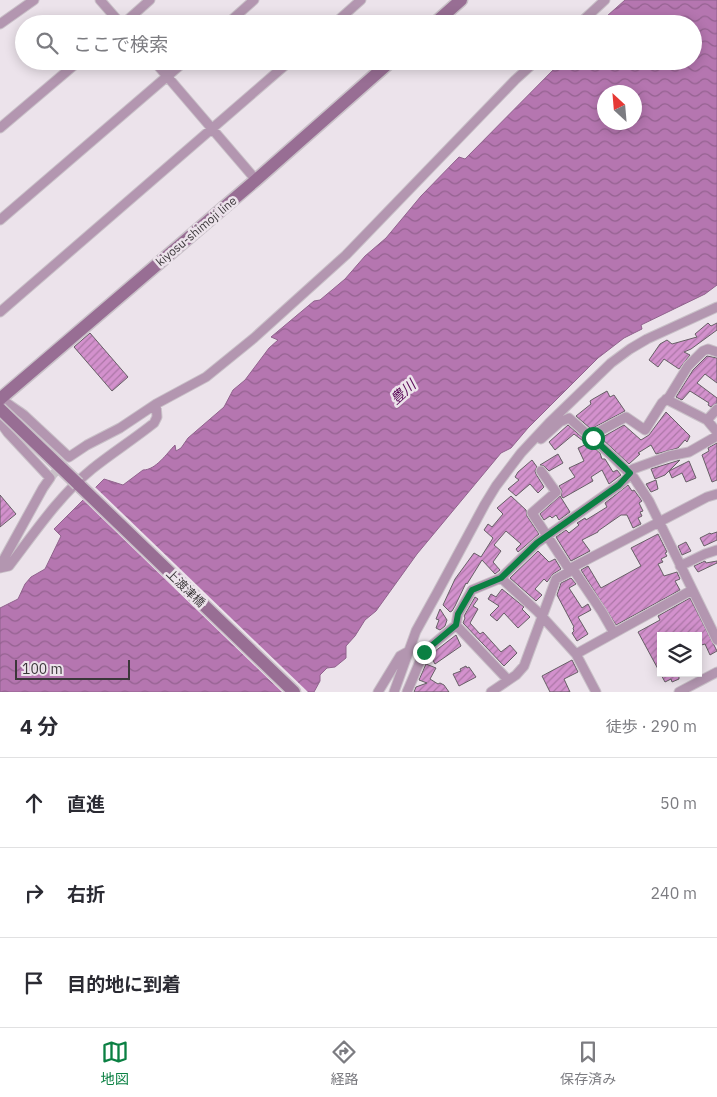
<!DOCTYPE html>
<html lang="ja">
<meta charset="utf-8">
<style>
body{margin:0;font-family:"IBM Plex Sans","Noto Sans JP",sans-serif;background:#f7f7f7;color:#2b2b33}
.controls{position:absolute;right:15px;bottom:15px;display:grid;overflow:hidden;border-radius:0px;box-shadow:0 2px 12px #0003}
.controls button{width:45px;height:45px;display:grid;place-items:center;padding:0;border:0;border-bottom:1px solid #e1e1e2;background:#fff;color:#2b2b33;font:25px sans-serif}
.compass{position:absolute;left:597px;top:85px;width:45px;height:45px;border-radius:50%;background:#fff;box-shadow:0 2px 12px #0003;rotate:334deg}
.scale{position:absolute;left:15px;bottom:12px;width:115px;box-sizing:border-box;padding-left:5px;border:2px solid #3b373a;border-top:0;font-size:14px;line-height:18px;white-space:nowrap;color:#3b373a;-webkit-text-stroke:4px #ece3eb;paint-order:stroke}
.stop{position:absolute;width:15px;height:15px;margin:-11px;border:4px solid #0b8043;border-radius:50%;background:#fff}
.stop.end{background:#0b8043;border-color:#fff;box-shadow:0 1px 5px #0008}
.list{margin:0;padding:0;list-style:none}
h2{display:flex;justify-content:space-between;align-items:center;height:65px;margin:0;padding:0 20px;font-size:21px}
h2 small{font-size:16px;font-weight:400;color:#7c7c81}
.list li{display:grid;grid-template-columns:32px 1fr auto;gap:15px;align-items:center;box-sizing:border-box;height:90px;padding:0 20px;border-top:1px solid #e1e1e2}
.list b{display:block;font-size:19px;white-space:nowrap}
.list em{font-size:16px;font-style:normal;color:#7c7c81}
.icon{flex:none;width:28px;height:28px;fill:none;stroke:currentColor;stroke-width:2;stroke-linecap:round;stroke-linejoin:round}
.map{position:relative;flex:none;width:717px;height:692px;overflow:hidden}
.search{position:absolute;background:#fff;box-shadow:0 2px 12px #0003;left:15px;right:15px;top:15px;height:55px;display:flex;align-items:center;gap:12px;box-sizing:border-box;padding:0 18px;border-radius:28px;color:#7c7c81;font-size:19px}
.sheet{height:335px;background:#fff}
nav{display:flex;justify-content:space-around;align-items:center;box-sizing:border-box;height:70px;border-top:1px solid #e1e1e2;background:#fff;font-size:14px;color:#7c7c81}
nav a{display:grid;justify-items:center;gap:2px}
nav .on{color:#0b8043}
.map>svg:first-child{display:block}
.water{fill:url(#water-waves);stroke:#90638d;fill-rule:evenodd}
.pier{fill:#ece3eb}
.building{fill:url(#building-hatch);stroke:#675f66}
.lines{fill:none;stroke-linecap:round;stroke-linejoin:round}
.minor-tunnel{stroke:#c9c1c8;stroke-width:9;stroke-dasharray:9 4.5;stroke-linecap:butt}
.minor-casing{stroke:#c9c1c8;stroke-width:11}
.secondary-casing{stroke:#c9c1c8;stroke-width:15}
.minor{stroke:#b396b0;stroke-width:9}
.secondary{stroke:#986e94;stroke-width:12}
.secondary-bridge-casing{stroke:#c9c1c8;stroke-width:15;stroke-linecap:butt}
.secondary-bridge{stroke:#986e94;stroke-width:12}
.route{stroke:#0b8043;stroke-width:6}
.labels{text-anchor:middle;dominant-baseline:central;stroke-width:5;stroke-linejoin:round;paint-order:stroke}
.street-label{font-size:12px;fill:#3b373a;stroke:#ece3eb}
.water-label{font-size:14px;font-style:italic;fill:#570655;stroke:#ece3eb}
</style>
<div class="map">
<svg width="717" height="692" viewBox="0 0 717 692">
<defs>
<pattern id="water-waves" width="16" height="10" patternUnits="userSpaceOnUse" patternTransform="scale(1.25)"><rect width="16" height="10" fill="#b576b0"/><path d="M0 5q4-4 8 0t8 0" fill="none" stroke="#946290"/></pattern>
<pattern id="building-hatch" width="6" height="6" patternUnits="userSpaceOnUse" patternTransform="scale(1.25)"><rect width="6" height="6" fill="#d391cd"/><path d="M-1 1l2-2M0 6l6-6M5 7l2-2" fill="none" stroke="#ac77a7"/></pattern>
</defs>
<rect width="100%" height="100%" fill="#ece3eb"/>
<path class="water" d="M625,0H717V285L705,294L641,325L642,329L624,338L598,358L528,428L511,448L501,453L417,554L376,611L365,620L355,636L346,646V658L335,667L327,668L320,675V681L314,692H0V608L18,599L25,584L31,577L45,569L61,536L54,529L104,479L123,485L143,470C156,470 167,453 175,445L176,451L181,448L188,438L224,407L233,390L245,380L269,348L278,340L271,337L314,301L320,300L345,279L365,256L386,238L421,196L459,157L465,159L562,61H693V24H598ZM604,92H634V122H604Z"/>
<path class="pier" d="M94,486L308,692H282L81,498Z"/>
<path class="building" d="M708,323L711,326L717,323V330L691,349L684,352L690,355L679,369L664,359L658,367L649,360L660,344L667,340L672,344L697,337L695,334Z
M90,333L128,377L112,391L74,347Z
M707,356L717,358V383L705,374L697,383L717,398V403L711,407L708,405L709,403L690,391L682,400L676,397L693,370Z
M607,391L610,397L614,395L625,411L591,429L576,416L591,404L590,401L593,399Z
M666,412L690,436L687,442L685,440L678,448L656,454L651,445L638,453L640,454L629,464L601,438L624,425L641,440L649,435Z
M568,425L600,453L602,459H605L613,472L617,470L621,475L609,484L602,470L591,477L593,481L563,498L561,495L562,491L559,486L575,477L569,468L584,461L578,448L587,444L574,434L555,450L549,442Z
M717,443V480L712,482L702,455L709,451L708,448Z
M558,454L563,463L549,471L544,466L540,465Z
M532,460L537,467L535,471L536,474L544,487L538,493L530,484L516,496L508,489L519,480L515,477L518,472Z
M680,460L669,471L689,461L696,478L686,482L682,473L672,478L669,471L665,475L655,479L651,469Z
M656,480L658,489L651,492L646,484Z
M628,485L632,491L634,490L642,501L639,503L643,511L640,512L642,516L638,518L641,524L633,528L627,515H621L598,531V532L582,540L590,551L571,561L556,537L566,530L569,533L579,525L577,523L585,518L586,520L607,507L605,503Z
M0,495L16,514L0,527Z
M511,496L526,510L527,516L539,534L518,552L516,549L521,544L506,531L494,545L501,551L493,562L500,570L495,574L482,560L467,584L466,583L455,606L452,611L450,612L443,605L455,579L474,553L481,557L493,538L484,530L488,524L492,527L503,514L497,508Z
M560,496L570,512L559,520L556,515L552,518L550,516L544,520L540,514Z
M717,532V540L704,546L700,538L710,533L711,534Z
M658,534L667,552L665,553L667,556L661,559L663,562L658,564L664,576L677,572L680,579L675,581L680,590L616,625L581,570L588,566L601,588L641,566L631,548Z
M686,542L691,551L682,555L678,546Z
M538,551L549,562L555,559L561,569L553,574L547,582L544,579L535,589L542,595L536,601L510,578Z
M705,561L706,563L717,561V563L698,572L694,566Z
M571,578L576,584L569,588L582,608L588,604L591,610L578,617L588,634L577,641L572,633L574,631L573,628L574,627L557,595L561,583Z
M502,589L524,607L522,609L530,617L518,628L504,613L497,621L490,615L499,606L488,599L491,594L496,597Z
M475,597L478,599L473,606L478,609L470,623L480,634L483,632L501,652L510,645L517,653L504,666L463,623L465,618L464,616Z
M690,598L717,651L710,655L705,644L698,646V636H661V673H681L679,675V679L672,682L671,679L665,682L638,632L660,620L658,616Z
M440,609L447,620L445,626L440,630L436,628L439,620L436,619Z
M456,635L461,646L435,664L430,655Z
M572,660L578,672L564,679L570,692H550L542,676Z
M426,664L436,668L430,679L438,684L440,683L444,685L449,692H414L416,687L427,683L419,680Z
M466,666L467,668L469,667L476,677L459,686L453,674L461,671L460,669Z"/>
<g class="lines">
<path class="minor-tunnel" d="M50,478L69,457"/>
<g class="minor-casing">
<path id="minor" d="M100,0L121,24
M0,24L34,0
M123,24L150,0
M227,24L254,0
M334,24L361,0
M579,24L605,0
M154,61L256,180
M0,128L79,61
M0,220L185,61
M0,312L290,61
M1,398C8,405 16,409 24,415L69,457L87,445L120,428L156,404L206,377L254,338L346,255L515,80L536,61
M666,399L707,420
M717,409L707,420L717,432
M0,422L8,433L50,478L43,488L0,566
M593,438L596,433L626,417L645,430L662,403L669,397L688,366L703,351L708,349L717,352
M541,439L560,422L569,418L612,456L634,478L649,501L717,640
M541,471L556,492L532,513L567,566L575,572L602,612L614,633
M680,566L705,554L717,550
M0,568L9,566C35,532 59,496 92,469C112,453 134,439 154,423L157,417L156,404
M501,578L538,612L576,654L596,692
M456,625L508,680
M576,654L692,590
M378,692L400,656L409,651
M394,692L416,631L437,593L485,504L496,486L521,453L549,423L611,363L630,349L647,339L717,307
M407,692L424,652L456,625L458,614L472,590L501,578L537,543L619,485L628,477L633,469L669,456L689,452L717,436
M491,692L516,675L524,666L556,579L569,572L573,567L707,497L717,494
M679,692L717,672"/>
</g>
<g class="secondary-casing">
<path id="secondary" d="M434,24L461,0
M0,399L256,180L391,61
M78,484L294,692"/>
</g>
<use href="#minor" class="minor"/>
<use href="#secondary" class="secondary"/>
<g class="secondary-bridge-casing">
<path id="secondary-bridge" d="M0,409L78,484"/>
</g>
<use href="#secondary-bridge" class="secondary-bridge"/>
</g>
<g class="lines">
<path class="route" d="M424,652L456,625L458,614L472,590L501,578L537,543L619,485L630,473L626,469L593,438"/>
</g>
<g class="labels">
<g class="street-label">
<text transform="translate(196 231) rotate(-40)">kiyosu-shimoji line</text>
<text transform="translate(186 588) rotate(44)">上渡津橋</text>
</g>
<g class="water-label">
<text transform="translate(403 392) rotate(-42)">豊川</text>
</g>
</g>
</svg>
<div class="controls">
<button><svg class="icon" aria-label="layers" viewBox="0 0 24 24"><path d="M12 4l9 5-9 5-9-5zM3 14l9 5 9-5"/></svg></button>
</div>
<svg class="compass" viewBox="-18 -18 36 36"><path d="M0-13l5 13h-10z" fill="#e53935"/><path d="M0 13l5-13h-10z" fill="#7c7c81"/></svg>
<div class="scale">100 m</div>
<div class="stop" style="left:593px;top:438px"></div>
<div class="stop end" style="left:424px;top:652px"></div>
<div class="search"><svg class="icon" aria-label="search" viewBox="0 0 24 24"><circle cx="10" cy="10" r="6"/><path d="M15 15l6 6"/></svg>ここで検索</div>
</div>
<section class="sheet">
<h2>4 分<small>徒歩 · 290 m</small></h2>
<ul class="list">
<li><svg class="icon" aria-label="ahead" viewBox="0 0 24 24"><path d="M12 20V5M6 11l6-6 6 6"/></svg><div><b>直進</b></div><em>50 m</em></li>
<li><svg class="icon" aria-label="right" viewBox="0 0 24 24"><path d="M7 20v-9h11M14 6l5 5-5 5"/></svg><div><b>右折</b></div><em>240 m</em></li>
<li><svg class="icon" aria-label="arrive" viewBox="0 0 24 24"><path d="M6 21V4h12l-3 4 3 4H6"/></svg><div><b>目的地に到着</b></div></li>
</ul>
</section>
<nav>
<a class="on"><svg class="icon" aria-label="map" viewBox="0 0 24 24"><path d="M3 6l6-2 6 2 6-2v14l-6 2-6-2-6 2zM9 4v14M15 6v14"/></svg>地図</a>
<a><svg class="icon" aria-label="directions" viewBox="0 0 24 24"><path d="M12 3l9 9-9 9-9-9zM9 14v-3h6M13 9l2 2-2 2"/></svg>経路</a>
<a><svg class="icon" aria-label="saved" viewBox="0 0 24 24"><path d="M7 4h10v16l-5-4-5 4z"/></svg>保存済み</a>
</nav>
